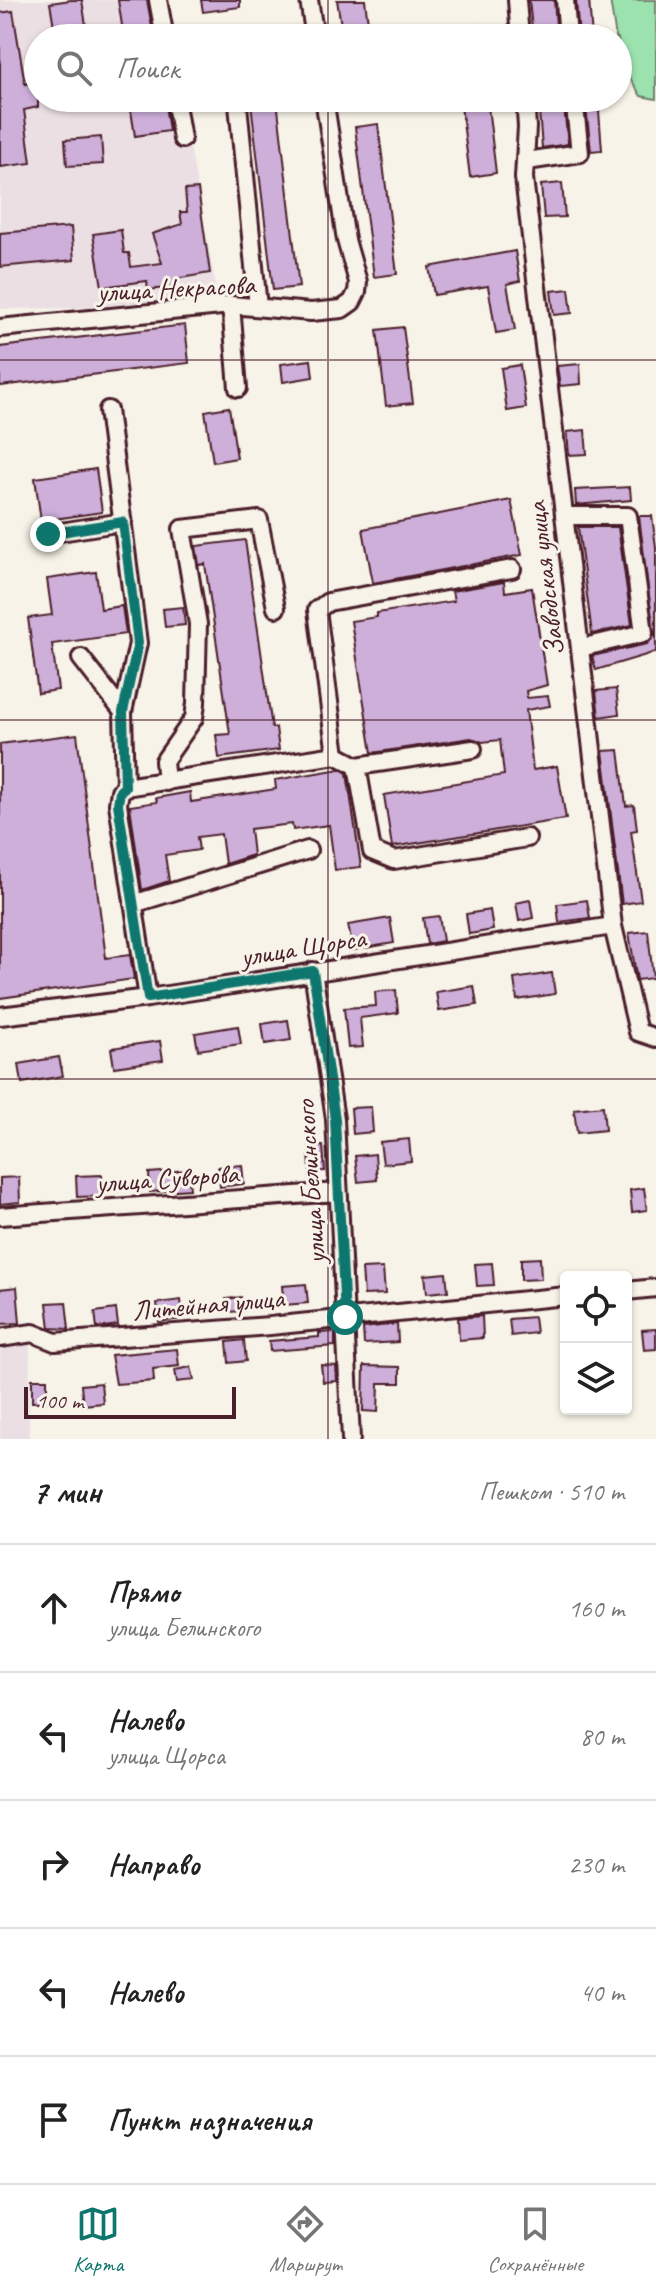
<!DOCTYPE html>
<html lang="ru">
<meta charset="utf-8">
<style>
body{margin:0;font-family:Caveat,sans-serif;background:#f2f2f2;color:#222}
.controls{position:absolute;right:24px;bottom:24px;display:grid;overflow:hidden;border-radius:8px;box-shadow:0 2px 6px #0004}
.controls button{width:72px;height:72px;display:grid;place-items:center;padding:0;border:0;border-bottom:2px solid #e0e0e0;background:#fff;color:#222;font:40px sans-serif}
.scale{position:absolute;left:24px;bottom:20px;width:212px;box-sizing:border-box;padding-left:8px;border:4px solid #4a1f2b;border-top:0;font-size:22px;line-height:28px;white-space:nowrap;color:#4a1f2b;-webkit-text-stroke:6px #f7f3e8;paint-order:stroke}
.stop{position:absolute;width:24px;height:24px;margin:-18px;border:6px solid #0f766e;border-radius:50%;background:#fff}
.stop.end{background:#0f766e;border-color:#fff;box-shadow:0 2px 8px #0008}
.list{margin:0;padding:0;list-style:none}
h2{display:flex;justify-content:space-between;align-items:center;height:104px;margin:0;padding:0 32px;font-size:34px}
h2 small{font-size:26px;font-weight:400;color:#767676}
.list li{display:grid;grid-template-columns:52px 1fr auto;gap:24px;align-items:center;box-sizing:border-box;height:128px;padding:0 32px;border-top:2px solid #e0e0e0}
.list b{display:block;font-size:30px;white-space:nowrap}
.list p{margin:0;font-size:26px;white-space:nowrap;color:#767676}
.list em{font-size:26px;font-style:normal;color:#767676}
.icon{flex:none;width:44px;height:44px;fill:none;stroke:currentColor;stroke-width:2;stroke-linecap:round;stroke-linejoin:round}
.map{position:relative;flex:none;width:656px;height:1439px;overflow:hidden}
.search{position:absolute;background:#fff;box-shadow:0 2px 6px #0004;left:24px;right:24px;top:24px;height:88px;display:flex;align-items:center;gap:20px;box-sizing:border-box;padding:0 28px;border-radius:44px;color:#767676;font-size:30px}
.sheet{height:744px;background:#fff}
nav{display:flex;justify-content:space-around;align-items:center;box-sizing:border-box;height:112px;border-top:2px solid #e0e0e0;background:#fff;font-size:22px;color:#767676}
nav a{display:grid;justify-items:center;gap:4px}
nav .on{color:#0f766e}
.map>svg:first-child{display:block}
.built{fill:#ebdfe4}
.green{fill:#9be2af;stroke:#72806d;stroke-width:2}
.building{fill:#ceafda;stroke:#4a1f2b;stroke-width:2}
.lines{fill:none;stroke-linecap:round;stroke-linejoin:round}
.minor-casing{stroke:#4a1f2b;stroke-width:22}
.minor{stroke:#f7f3e8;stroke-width:16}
.route{stroke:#0f766e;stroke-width:10}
.grid{fill:none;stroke:#4a1f2b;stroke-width:2;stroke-opacity:0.55}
.labels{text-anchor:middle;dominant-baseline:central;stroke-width:6;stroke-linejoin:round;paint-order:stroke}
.street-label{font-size:28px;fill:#4a1f2b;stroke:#f7f3e8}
</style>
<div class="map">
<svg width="656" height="1439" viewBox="0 0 656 1439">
<rect width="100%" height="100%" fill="#f7f3e8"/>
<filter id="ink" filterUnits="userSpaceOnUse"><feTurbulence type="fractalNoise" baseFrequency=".0125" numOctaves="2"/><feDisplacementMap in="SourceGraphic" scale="16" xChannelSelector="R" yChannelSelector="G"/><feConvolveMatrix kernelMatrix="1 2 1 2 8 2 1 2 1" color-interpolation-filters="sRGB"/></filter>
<g filter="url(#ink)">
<path class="built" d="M0,0H163L170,38H38V98H181L216,288L206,298L77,308L0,309Z
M30,1339L29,1439H0V1344Z"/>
<path class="green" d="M610,0H656V99L641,96L619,60L618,38H616Z"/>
<path class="building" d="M71,0H82L88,38H56L50,3Z
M118,0H147L154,38H124Z
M201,0H240V7L203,12Z
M337,0H365L370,38H343Z
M529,0H554L557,38H533Z
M576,0H589L592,38H579Z
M13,11L25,84L38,82V107L24,110L31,163L0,167V13Z
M478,25L480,38H437L436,31Z
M129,98H164L169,131L135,136Z
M460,98H487L496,173L470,177Z
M538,98H563L568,144L542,148Z
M585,98H598L602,150L591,151Z
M277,100L299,287L273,290L251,103Z
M378,124L397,274L374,277L355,127Z
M101,137L103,164L67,166L65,140Z
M562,183L565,217L544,218L541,185Z
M198,189L210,273L175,279L176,287L148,290L147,281L102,287L93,234L121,230L124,253H129L131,267L162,263L152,234L182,224L180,212H187L185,190Z
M71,227L74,260L0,267V233Z
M515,251L520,281L507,284L515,330L496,333L488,286L434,295L429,267Z
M569,289L572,313L554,315L551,291Z
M185,325L189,363L0,386V347Z
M403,327L413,403L386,406L377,330Z
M311,360L313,377L283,382L281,364Z
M580,364L581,384L560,386L557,366Z
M520,365L526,408L507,411L501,368Z
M229,407L237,458L213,462L205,411Z
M585,430L587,454L569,455L567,432Z
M96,469L102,512L41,521L35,478Z
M630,487L631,500L576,505L575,490Z
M511,500L522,555L373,583L363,529Z
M639,516H652L656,547V652L596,670L592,656L647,644L654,636Z
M578,527H618L632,625L592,634Z
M245,540L272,728H276L279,750L219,758L216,735L230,734L205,564L199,565L196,546Z
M96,572L101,609L122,606L126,634L52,644L58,690L38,693L28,618L52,615L47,579Z
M504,582L505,592L532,588L547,685L526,691L527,698L548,696L550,706L526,710L533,770L557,766L566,819L392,847L384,795L504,775L500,740L482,742L471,738L372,753L351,621L377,617V613L454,601L452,591Z
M183,607L185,625L165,627L163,609Z
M616,689L619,714L599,717L596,691Z
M77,734L106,958L130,955L134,979L0,998V744Z
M619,750L626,806L634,805L637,830L631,831L641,901L622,904L603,751Z
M340,769L347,773L361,867L335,870L329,825L293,830L292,824L250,829L253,855L225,864L221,834L197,837L199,850L165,855L169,881L142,890L130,806L157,802L156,798L190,792L191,802L276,789L275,780Z
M530,900L533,918L519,921L516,903Z
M587,900L590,918L559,922L557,904Z
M490,910L493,930L469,934L466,914Z
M439,916L443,941L427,944L423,918Z
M390,918L394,943L353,950L348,925Z
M648,931L653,978L637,980L629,933Z
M552,973L555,994L517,1000L514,979Z
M474,986L477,1005L439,1011L436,992Z
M396,990L398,1013L360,1018L363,1047L348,1048L344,1008L376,1006L375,992Z
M288,1020L291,1040L265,1044L262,1024Z
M238,1026L241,1044L198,1050L195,1033Z
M160,1041L163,1060L114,1067L111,1048Z
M59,1057L63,1076L22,1083L19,1064Z
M603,1106L605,1130L577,1133L574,1109Z
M371,1107L373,1132L353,1134L351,1108Z
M409,1139L411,1161L383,1164L380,1142Z
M323,1146L325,1171L310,1172L309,1147Z
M375,1154L377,1180L358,1182L355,1156Z
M242,1165L244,1184L220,1187L218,1167Z
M188,1170L190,1189L150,1192L149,1173Z
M102,1175L103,1196L77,1197L76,1176Z
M19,1177L20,1202L0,1204V1178Z
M644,1188L647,1210L632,1212L630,1190Z
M540,1258L541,1279L521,1280V1259Z
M492,1263L494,1285L477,1286L475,1264Z
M383,1268L385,1294L364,1295L362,1269Z
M446,1273L448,1291L427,1293L425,1275Z
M306,1284L308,1303L284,1305L282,1286Z
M17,1287L20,1323L0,1324V1289Z
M241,1297L243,1311L228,1312L226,1299Z
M181,1300L183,1319L159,1322L157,1303Z
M66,1302L69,1329L50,1328L47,1303Z
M116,1309L118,1325L97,1328L95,1312Z
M482,1316L483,1338L459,1340L458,1318Z
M534,1317L536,1333L511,1336L509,1319Z
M397,1324L398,1342L364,1344L363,1328Z
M656,1329V1349L644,1350L642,1330Z
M335,1332V1346L270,1351L269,1341L319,1337V1333Z
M244,1340L246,1361L229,1363L227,1342Z
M177,1349L179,1366L153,1369L154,1381L116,1384L111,1355Z
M321,1365L336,1366L337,1381L323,1382Z
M364,1366L400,1367V1383H379L378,1412L363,1411Z
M191,1367L194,1380L177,1382L175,1370Z
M32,1379H47V1402H32Z
M101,1383L103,1403L83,1405L81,1385Z"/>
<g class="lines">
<g class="minor-casing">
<path id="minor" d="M158,0L165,38
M309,0L315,38
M517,0L520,38
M565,0L568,38
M175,98L182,139
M525,98L527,127L524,178L613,926L638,1032L656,1038
M238,105L258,307
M527,161L580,153L574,98
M231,305L238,388
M0,328L231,305L311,312L342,309L352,302L357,292L358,282L346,240L324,98
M108,410L138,643L123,712L125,787L120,791L118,804L148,998
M564,516H628L644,633L580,648
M48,534L123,522
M81,658L123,712
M336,755L357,766L372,851L394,860L527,838
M357,766L473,749
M166,782L164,761L194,718L196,703L198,624L182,529L259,520L276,608
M125,787L336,755L317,610L328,602L512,569
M133,904L308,850
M313,971L335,1119L351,1439
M0,1016L148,998L613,926
M0,1216L338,1192
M626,1291L656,1288
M0,1338L33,1333L55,1342L270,1326L566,1296"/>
</g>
<use href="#minor" class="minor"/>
</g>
</g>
<g class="lines" filter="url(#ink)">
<path class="route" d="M48,534L123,522L138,643L123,712L125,787L120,791L118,804L148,998L313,971L335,1119L345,1317"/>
</g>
<path class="grid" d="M328,0V38M328,98V1439M0,360H656M0,720H656M0,1079H656"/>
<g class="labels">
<g class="street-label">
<text transform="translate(176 288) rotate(-3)">улица Некрасова</text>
<text transform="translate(545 579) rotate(-97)">Заводская улица</text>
<text transform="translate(303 947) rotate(-9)">улица Щорса</text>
<text transform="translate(167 1178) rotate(-4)">улица Суворова</text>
<text transform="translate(310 1182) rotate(-94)">улица Белинского</text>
<text transform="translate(208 1304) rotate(-5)">Литейная улица</text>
</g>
</g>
</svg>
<div class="controls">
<button><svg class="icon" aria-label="locate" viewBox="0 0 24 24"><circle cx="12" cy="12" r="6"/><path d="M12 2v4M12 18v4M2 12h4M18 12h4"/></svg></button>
<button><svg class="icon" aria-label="layers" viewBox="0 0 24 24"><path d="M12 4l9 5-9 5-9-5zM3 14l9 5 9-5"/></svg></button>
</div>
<div class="scale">100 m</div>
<div class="stop" style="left:345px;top:1317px"></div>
<div class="stop end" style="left:48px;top:534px"></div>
<div class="search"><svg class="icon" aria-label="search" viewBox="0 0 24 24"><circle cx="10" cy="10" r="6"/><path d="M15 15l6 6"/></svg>Поиск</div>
</div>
<section class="sheet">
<h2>7 мин<small>Пешком · 510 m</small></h2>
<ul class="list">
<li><svg class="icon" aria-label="ahead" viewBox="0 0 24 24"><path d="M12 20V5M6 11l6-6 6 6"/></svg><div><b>Прямо</b><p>улица Белинского</p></div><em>160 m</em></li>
<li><svg class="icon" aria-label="left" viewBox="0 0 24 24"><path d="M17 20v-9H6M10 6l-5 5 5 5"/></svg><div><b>Налево</b><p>улица Щорса</p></div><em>80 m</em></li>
<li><svg class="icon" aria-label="right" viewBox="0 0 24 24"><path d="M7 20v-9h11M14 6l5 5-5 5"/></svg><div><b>Направо</b></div><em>230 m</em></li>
<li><svg class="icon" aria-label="left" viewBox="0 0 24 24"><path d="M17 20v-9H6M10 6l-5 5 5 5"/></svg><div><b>Налево</b></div><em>40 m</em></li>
<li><svg class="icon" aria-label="arrive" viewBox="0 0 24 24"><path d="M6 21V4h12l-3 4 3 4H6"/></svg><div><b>Пункт назначения</b></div></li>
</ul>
</section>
<nav>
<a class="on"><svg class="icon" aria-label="map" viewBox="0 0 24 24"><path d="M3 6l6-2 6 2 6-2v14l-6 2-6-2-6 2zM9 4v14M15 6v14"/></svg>Карта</a>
<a><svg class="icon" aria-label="directions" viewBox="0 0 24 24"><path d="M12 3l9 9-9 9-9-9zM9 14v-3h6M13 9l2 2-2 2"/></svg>Маршрут</a>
<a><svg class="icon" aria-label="saved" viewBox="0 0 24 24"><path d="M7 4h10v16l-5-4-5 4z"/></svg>Сохранённые</a>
</nav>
